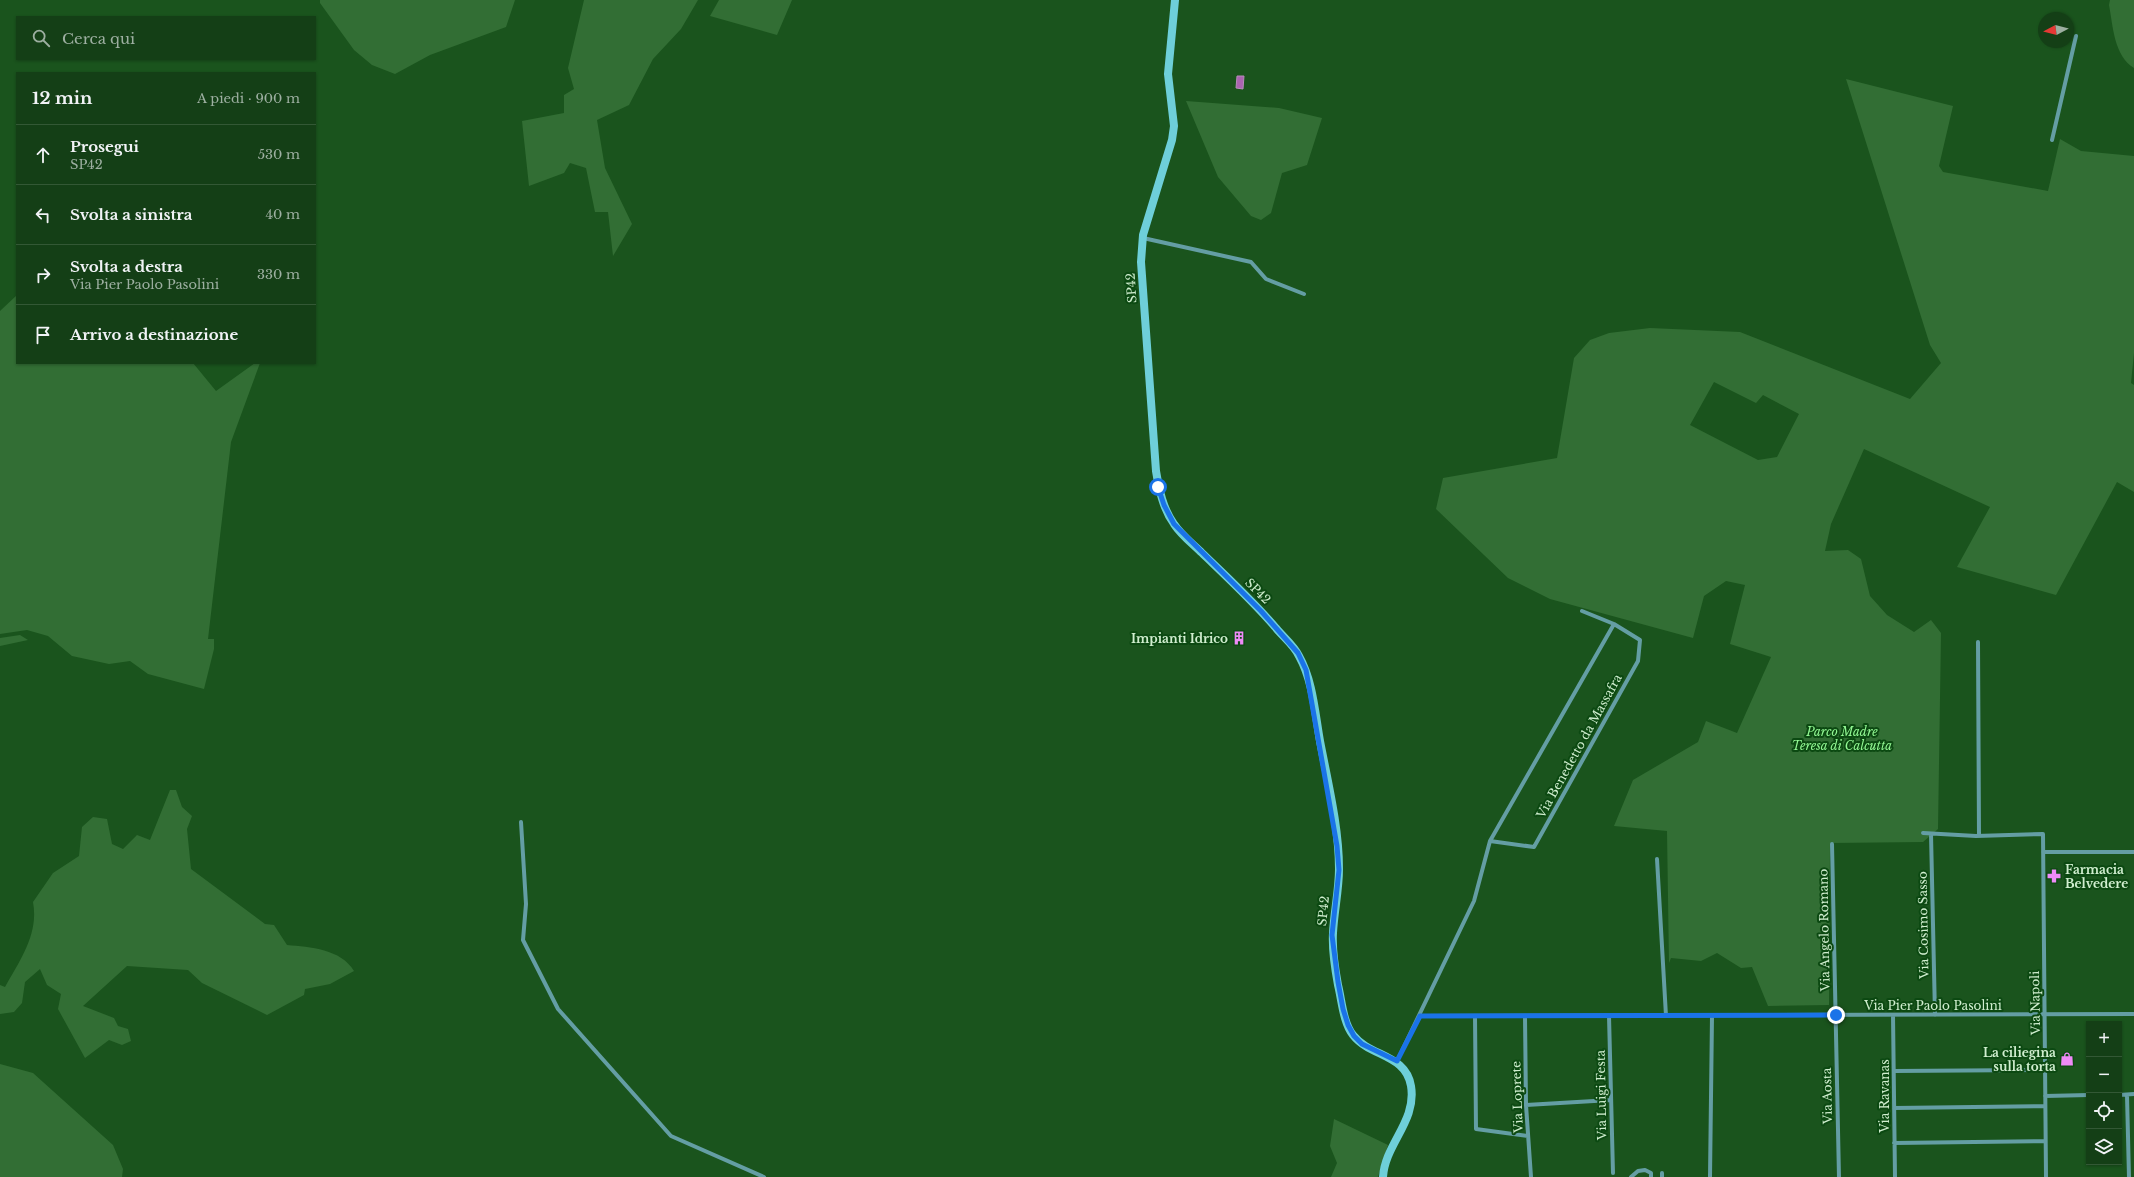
<!DOCTYPE html>
<html lang="it">
<meta charset="utf-8">
<style>
body{margin:0;font-family:"Libre Baskerville",serif;background:#1d461f;color:#f1f3f6}
.controls{position:absolute;right:12px;bottom:12px;display:grid;overflow:hidden;border-radius:0px;box-shadow:0 1px 3px #0004}
.controls button{width:36px;height:36px;display:grid;place-items:center;padding:0;border:0;border-bottom:1px solid #335835;background:#143f16;color:#f1f3f6;font:20px sans-serif}
.compass{position:absolute;left:2038px;top:12px;width:36px;height:36px;border-radius:50%;background:#143f16;box-shadow:0 1px 3px #0004;rotate:263deg}
.stop{position:absolute;width:12px;height:12px;margin:-9px;border:3px solid #1a73e8;border-radius:50%;background:#fff}
.stop.end{background:#1a73e8;border-color:#fff;box-shadow:0 1px 4px #0008}
.list{margin:0;padding:0;list-style:none}
h2{display:flex;justify-content:space-between;align-items:center;height:52px;margin:0;padding:0 16px;font-size:17px}
h2 small{font-size:13px;font-weight:400;color:#9dafa1}
.list li{display:grid;grid-template-columns:26px 1fr auto;gap:12px;align-items:center;box-sizing:border-box;height:60px;padding:0 16px;border-top:1px solid #335835}
.list b{display:block;font-size:15px;white-space:nowrap}
.list p{margin:0;font-size:13px;white-space:nowrap;color:#9dafa1}
.list em{font-size:13px;font-style:normal;color:#9dafa1}
.icon{flex:none;width:22px;height:22px;fill:none;stroke:currentColor;stroke-width:2;stroke-linecap:round;stroke-linejoin:round}
.map{position:relative;flex:none;width:2134px;height:1177px;overflow:hidden}
.search{position:absolute;background:#143f16;box-shadow:0 1px 3px #0004;left:16px;top:16px;width:300px;height:44px;display:flex;align-items:center;gap:10px;box-sizing:border-box;padding:0 14px;border-radius:0px;color:#9dafa1;font-size:15px}
.panel{position:absolute;background:#143f16;box-shadow:0 1px 3px #0004;left:16px;top:72px;width:300px;height:292px;border-radius:0px}
.map>svg:first-child{display:block}
.green{fill:#326e34;fill-rule:evenodd}
.water{fill:#aa64b0;stroke:#b58db9}
.lines{fill:none;stroke-linecap:round;stroke-linejoin:round}
.minor{stroke:#649ea4;stroke-width:4}
.secondary{stroke:#6ecfd9;stroke-width:8}
.route{stroke:#1a73e8;stroke-width:5}
.labels{text-anchor:middle;dominant-baseline:central;stroke-width:4;stroke-linejoin:round;paint-order:stroke}
.street-label{font-size:12px;fill:#d0eecf;stroke:#0c4912}
.poi-label{font-size:12px;font-weight:bold;fill:#d0eecf;stroke:#0c4912;text-anchor:end}
.park-label{font-size:12px;font-style:italic;fill:#93f994;stroke:#0c4912}
</style>
<div class="map">
<svg width="2134" height="1177" viewBox="0 0 2134 1177">
<rect width="100%" height="100%" fill="#1a541d"/>
<path class="green" d="M320,0H515L506,27L430,55L395,74L372,65L354,50L320,3Z
M584,0H698L681,29L653,59L629,105L597,120L605,168L632,224L613,256L608,212H595L586,168L570,163L564,173L529,186L522,121L564,113V95L574,89L568,68Z
M719,0H792L777,35L710,16Z
M2110,0H2134V68C2114,56 2113,26 2109,5Z
M1846,79L1953,106L1939,166L1943,172L2048,191L2060,139L2081,151L2134,156V353L2131,383L2134,385V492L2117,482L2056,595L1957,567L1990,507L1864,449L1831,524L1825,551L1848,550L1861,559L1870,596L1887,615L1914,632L1931,620L1941,633L1938,829L1923,842L1830,843L1829,1005L1768,1006L1752,967L1741,968L1717,953L1701,961L1671,958L1669,963L1667,831L1614,826L1633,780L1698,742L1706,721L1737,733L1771,657L1730,644L1745,585L1726,581L1704,596L1693,638L1550,599L1508,578L1436,509L1443,478L1557,458L1574,358L1590,340L1609,333L1650,328L1740,332L1910,399L1941,363L1930,345ZM1714,382L1756,403L1763,395L1799,414L1777,457L1758,460L1690,425Z
M1186,101L1279,108L1322,118L1307,165L1282,173L1271,213L1261,220L1251,216L1218,177Z
M17,295V363H193L216,391L255,363H260L231,442L208,639H214V649L204,689L148,674L130,661L109,664L72,656L48,636L27,630L0,634V311Z
M20,635L28,640L0,646V638Z
M170,790H176L182,807L192,816L187,829L191,869L265,924L274,925L287,945C310,947 341,949 354,971L330,984L305,989L304,995L267,1015L202,983L188,970L127,966L83,1006L114,1018L118,1026L128,1029L131,1041L122,1045L109,1040L85,1058L58,1009L61,994L47,985L40,969L25,982L22,1003L14,1012L0,1014V985L5,987C20,960 39,934 33,902L53,873L79,856L82,827L93,817L107,819L112,844L123,849L137,835L150,840Z
M0,1064L33,1073L113,1145L123,1169L122,1177H0Z
M1334,1119L1388,1145L1378,1177H1331L1337,1163L1330,1146Z"/>
<path class="water" d="M1237,76H1244L1243,89L1236,88Z"/>
<g class="lines">
<path class="minor" d="M2052,140L2076,36
M1143,238L1251,262L1266,279L1304,294
M1582,611L1614,624
M1978,642L1979,836
M521,822L526,904L523,940L558,1009L671,1136L764,1177
M1923,833L1976,836L2043,834L2046,1177
M1931,834L1935,1015
M1832,844L1839,1177
M2043,852H2134
M1657,859L1666,1016
M1893,1015L1895,1177
M1420,1016L2134,1014
M1475,1016L1476,1129L1528,1136
M1609,1016L1613,1173
M1525,1017L1526,1105L1531,1177
M1397,1061L1474,901L1490,841L1614,624L1640,640L1638,661L1534,847L1490,841
M1894,1071L2045,1070
M2119,1095L2134,1094
M2127,1095L2129,1177
M2045,1096L2089,1095
M1526,1105L1611,1100
M1894,1108L2045,1106
M1894,1143L2045,1141
M1631,1177L1638,1171L1645,1170L1651,1173V1177
M1662,1177V1173
M1710,1177L1712,1016"/>
<path class="secondary" d="M1175,0L1168,74L1174,126L1172,140L1143,235L1141,262L1156,471C1159,489 1163,509 1174,524C1181,535 1193,544 1202,553C1227,577 1253,601 1276,628C1283,637 1294,645 1299,656C1313,681 1315,713 1320,741C1328,783 1339,827 1339,869C1339,890 1334,912 1333,933C1332,950 1335,969 1338,985C1342,1001 1343,1022 1353,1035C1370,1057 1406,1054 1411,1086C1417,1121 1385,1144 1383,1177"/>
</g>
<g class="lines">
<path class="route" d="M1158,487L1164,505L1174,524L1261,611L1298,653L1306,670L1337,846L1339,870L1332,935L1338,982L1343,1009L1348,1025L1354,1036L1362,1044L1397,1061L1420,1016L1836,1015"/>
</g>
<defs>
<g id="building-bare" transform="scale(1.08)"><path d="M-4-6H4V6H1V3H-1V6H-4ZM-2.5-4.3h1.7v1.8h-1.7ZM.8-4.3h1.7v1.8H.8ZM-2.5-1h1.7V.8h-1.7ZM.8-1h1.7V.8H.8Z" fill="#ef8bf7" stroke="#0c4912" stroke-width="2.5" paint-order="stroke"/></g>
<g id="pharmacy-bare" transform="scale(1.08)"><path d="M-2-6h4v4h4v4h-4v4h-4v-4h-4v-4h4Z" fill="#ef8bf7" stroke="#0c4912" stroke-width="2.5" paint-order="stroke"/></g>
<g id="shop-bare" transform="scale(1.08)"><path d="M-5-2.5h2.3a2.7 3.5 0 0 1 5.4 0H5L5.5 6h-11ZM-1.5-2.5h3a1.5 2.3 0 0 0-3 0Z" fill="#ef8bf7" stroke="#0c4912" stroke-width="2.5" paint-order="stroke"/></g>
</defs>
<g fill-rule="evenodd">
<use href="#building-bare" x="1239" y="638"/>
<use href="#pharmacy-bare" x="2054" y="876"/>
<use href="#shop-bare" x="2067" y="1059"/>
</g>
<g class="labels">
<g class="street-label">
<text transform="translate(1131 288) rotate(-94)">SP42</text>
<text transform="translate(1258 591) rotate(45)">SP42</text>
<text transform="translate(1579 746) rotate(-61)">Via Benedetto da Massafra</text>
<text transform="translate(1323 911) rotate(-84)">SP42</text>
<text transform="translate(1923 925) rotate(-91)">Via Cosimo Sasso</text>
<text transform="translate(1824 930) rotate(-91)">Via Angelo Romano</text>
<text transform="translate(2035 1003) rotate(-91)">Via Napoli</text>
<text x="1933" y="1005">Via Pier Paolo Pasolini</text>
<text transform="translate(1601 1095) rotate(-91)">Via Luigi Festa</text>
<text transform="translate(1827 1096) rotate(-91)">Via Aosta</text>
<text transform="translate(1884 1096) rotate(-90)">Via Ravanas</text>
<text transform="translate(1517 1097) rotate(-92)">Via Loprete</text>
</g>
<g class="poi-label">
<text x="1228" y="638">Impianti Idrico</text>
<text x="2065" y="869" text-anchor="start">Farmacia<tspan x="2065" dy="14">Belvedere</tspan></text>
<text x="2056" y="1052">La ciliegina<tspan x="2056" dy="14">sulla torta</tspan></text>
</g>
<g class="park-label">
<text x="1842" y="731">Parco Madre<tspan x="1842" dy="14">Teresa di Calcutta</tspan></text>
</g>
</g>
</svg>
<div class="controls">
<button>+</button>
<button>−</button>
<button><svg class="icon" aria-label="locate" viewBox="0 0 24 24"><circle cx="12" cy="12" r="6"/><path d="M12 2v4M12 18v4M2 12h4M18 12h4"/></svg></button>
<button><svg class="icon" aria-label="layers" viewBox="0 0 24 24"><path d="M12 4l9 5-9 5-9-5zM3 14l9 5 9-5"/></svg></button>
</div>
<svg class="compass" viewBox="-18 -18 36 36"><path d="M0-13l5 13h-10z" fill="#e53935"/><path d="M0 13l5-13h-10z" fill="#9dafa1"/></svg>
<div class="stop" style="left:1158px;top:487px"></div>
<div class="stop end" style="left:1836px;top:1015px"></div>
<div class="search"><svg class="icon" aria-label="search" viewBox="0 0 24 24"><circle cx="10" cy="10" r="6"/><path d="M15 15l6 6"/></svg>Cerca qui</div>
<section class="panel">
<h2>12 min<small>A piedi · 900 m</small></h2>
<ul class="list">
<li><svg class="icon" aria-label="ahead" viewBox="0 0 24 24"><path d="M12 20V5M6 11l6-6 6 6"/></svg><div><b>Prosegui</b><p>SP42</p></div><em>530 m</em></li>
<li><svg class="icon" aria-label="left" viewBox="0 0 24 24"><path d="M17 20v-9H6M10 6l-5 5 5 5"/></svg><div><b>Svolta a sinistra</b></div><em>40 m</em></li>
<li><svg class="icon" aria-label="right" viewBox="0 0 24 24"><path d="M7 20v-9h11M14 6l5 5-5 5"/></svg><div><b>Svolta a destra</b><p>Via Pier Paolo Pasolini</p></div><em>330 m</em></li>
<li><svg class="icon" aria-label="arrive" viewBox="0 0 24 24"><path d="M6 21V4h12l-3 4 3 4H6"/></svg><div><b>Arrivo a destinazione</b></div></li>
</ul>
</section>
</div>
